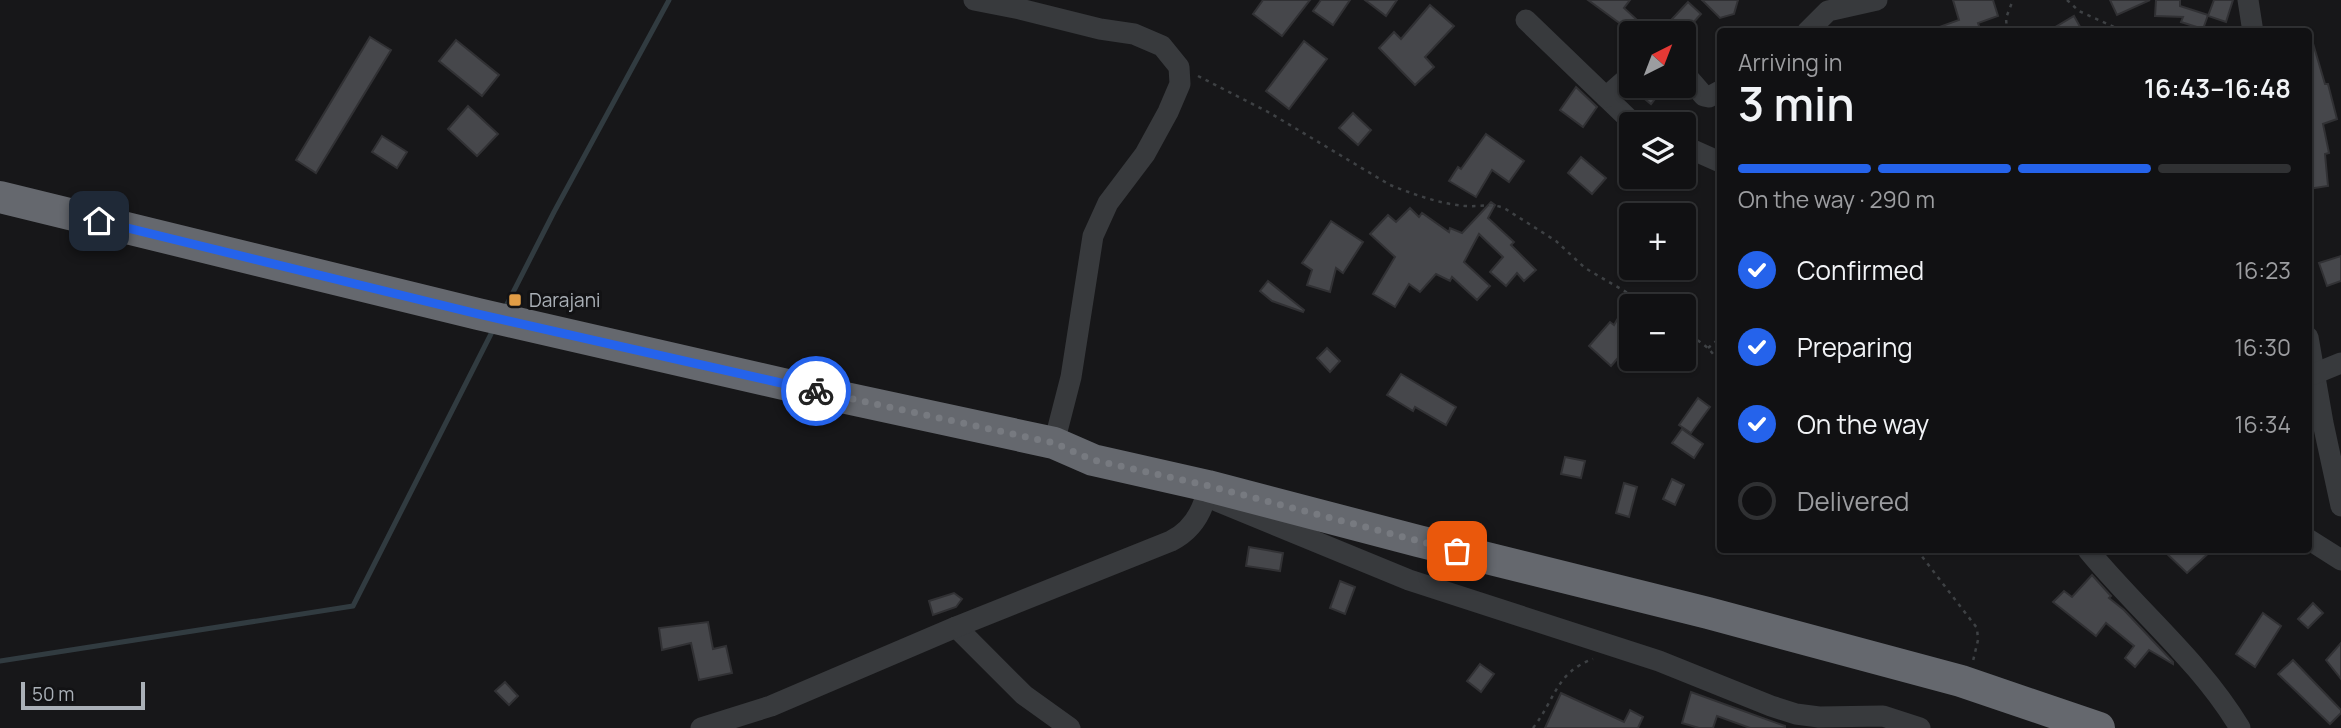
<!DOCTYPE html>
<meta charset="utf-8">
<style>
body{margin:0;font-family:Manrope,sans-serif;background:#1a1a1c;color:#f1f3f6;height:100vh;display:flex;flex-direction:column;font-size:26px;white-space:nowrap}
*{box-sizing:border-box;margin:0}
p{font-size:23px;color:#9c9da0}
.icon{flex:none;width:38px;height:38px;fill:none;stroke:currentColor;stroke-width:2;stroke-linecap:round;stroke-linejoin:round}
.map{position:relative;flex:1;overflow:hidden}
.sheet{position:absolute;left:1717px;top:28px;width:595px;height:525px;display:flex;flex-direction:column;background:#111113;border-radius:7px;box-shadow:0 2px 5px #0004,0 0 0 2px #303133}
.sheet>*{flex:none}
.needle{width:46px;rotate:42deg}
.tools{position:absolute;left:1619px;top:21px;display:grid;gap:14px}
.tools a{display:grid;place-items:center;width:77px;height:77px;border-radius:7px;background:#111113;box-shadow:0 2px 5px #0004,0 0 0 2px #303133;font-size:35px}
.scale{position:absolute;left:21px;bottom:18px;width:124px;box-sizing:border-box;padding-left:7px;border:4px solid #aab0b7;border-top:0;font-size:19px;line-height:24px;white-space:nowrap;color:#aab0b7;-webkit-text-stroke:5px #121214;paint-order:stroke}
.pin{position:absolute;display:grid;place-items:center;width:60px;height:60px;color:#fff;margin:-30px;border-radius:14px;box-shadow:0 4px 10px #0006}
.courier{position:absolute;display:grid;place-items:center;width:70px;height:70px;margin:-35px;border:5px solid #2563eb;border-radius:50%;background:#fff;color:#222;box-shadow:0 2px 9px #0007}
.overview em{font-style:normal;font-weight:600}
.overview div{display:flex;flex-direction:column-reverse}
.overview{display:flex;align-items:center;justify-content:space-between;height:119px;padding:0 21px}
h1{font-size:46px;font-weight:600;line-height:52px}
.bar{display:grid;grid-template-columns:repeat(4,1fr);gap:10px 7px;align-content:center;height:84px;padding:0 21px}
.bar i{height:9px;border-radius:5px;background:#303133}
.bar .active{background:#2563eb}
.bar p{grid-column:span 4}
ol{padding:0 21px;list-style:none}
li{display:flex;align-items:center;gap:21px;height:77px}
li p{margin-inline-start:auto}
li .icon{padding:7px;border-radius:50%;background:#2563eb;color:#fff;stroke-width:4}
li:last-child{color:#9c9da0}
li i{width:38px;height:38px;border:4px solid #303133;border-radius:50%}
.map>svg:first-child{display:block}
.lines{fill:none;stroke-linecap:round;stroke-linejoin:round}
.stream{stroke:#313b40;stroke-width:5}
.building{fill:#46474b;stroke:#313134;stroke-width:2}
.path{stroke:#3e4144;stroke-width:2.5;stroke-dasharray:3.5 5;stroke-linecap:butt}
.minor{stroke:#383a3d;stroke-width:21}
.highway{stroke:#65686e;stroke-width:32}
.done{stroke:#777a80;stroke-width:7;stroke-dasharray:0 12.6}
.route{stroke:#2563eb;stroke-width:9}
.poi-dot{fill:#e19d46;stroke:#121214;stroke-width:2.5}
.labels{text-anchor:middle;stroke-width:6;stroke-linejoin:round;paint-order:stroke}
.poi-label{font-size:19px;fill:#aab0b7;stroke:#121214;text-anchor:start}
</style>
<div class="map">
<svg width="2341" height="728" viewBox="0 0 2341 728">
<rect width="100%" height="100%" fill="#171719"/>
<g class="lines">
<g class="stream">
<polyline points="504,310 554,212 669,0"/>
<polyline points="0,661 353,606 494,328"/>
</g>
</g>
<g class="building">
<polygon points="1263,0 1310,0 1282,36 1253,14"/>
<polygon points="1321,0 1350,0 1333,25 1313,11"/>
<polygon points="1365,0 1397,0 1386,16"/>
<polygon points="1588,0 1630,0 1624,8 1651,33 1633,33"/>
<polygon points="1702,0 1738,0 1734,14 1720,18"/>
<polygon points="1953,0 1993,0 1998,16 1978,23 1981,32 1932,32 1931,30 1959,20"/>
<polygon points="2110,0 2150,0 2117,15"/>
<polygon points="2156,0 2180,0 2180,6 2208,15 2203,29 2181,22 2183,17 2155,16"/>
<polygon points="2214,0 2233,0 2226,22 2208,16"/>
<polygon points="1688,2 1701,14 1684,33 1659,33"/>
<polygon points="1430,5 1454,26 1425,57 1434,67 1415,85 1379,48 1394,32 1401,39"/>
<polygon points="2074,16 2083,32 2047,32"/>
<polygon points="370,37 391,50 316,173 296,160"/>
<polygon points="456,40 499,75 482,96 439,61"/>
<polygon points="2312,40 2325,84 2328,84 2337,119 2323,124 2329,153 2325,154 2328,186 2308,189 2308,41"/>
<polygon points="1304,41 1327,59 1289,109 1266,91"/>
<polygon points="1647,86 1665,86 1651,104 1640,95"/>
<polygon points="1576,87 1597,107 1583,127 1560,110"/>
<polygon points="468,106 498,134 477,156 448,129"/>
<polygon points="1353,113 1371,130 1358,145 1339,128"/>
<polygon points="1486,134 1524,161 1509,182 1492,170 1476,197 1449,181 1458,167 1461,169"/>
<polygon points="382,136 407,152 397,168 372,152"/>
<polygon points="1581,157 1606,178 1592,194 1568,173"/>
<polygon points="1491,202 1495,205 1488,218 1514,242 1511,245 1536,270 1524,281 1517,273 1506,286 1490,272 1503,257 1479,234 1464,262 1490,286 1477,300 1452,277 1450,281 1436,274 1420,292 1409,284 1395,307 1373,294 1395,257 1370,234 1388,215 1396,222 1410,208 1419,217 1422,213 1449,232 1450,228 1462,233"/>
<polygon points="1331,221 1363,242 1343,273 1336,268 1330,292 1307,285 1312,270 1302,263"/>
<polygon points="2341,256 2341,281 2327,286 2319,263"/>
<polygon points="1268,281 1304,310 1303,312 1272,301 1260,291"/>
<polygon points="1631,296 1631,343 1611,366 1589,346 1610,322 1614,325"/>
<polygon points="1327,348 1340,361 1330,372 1317,358"/>
<polygon points="1401,374 1456,407 1446,425 1415,407 1413,411 1387,395"/>
<polygon points="1698,398 1710,407 1691,433 1679,425"/>
<polygon points="1682,429 1703,444 1694,458 1672,443"/>
<polygon points="1565,457 1585,461 1581,478 1561,474"/>
<polygon points="1672,479 1684,485 1675,505 1663,499"/>
<polygon points="1624,483 1637,487 1629,517 1616,513"/>
<polygon points="1249,547 1283,553 1280,571 1246,566"/>
<polygon points="2163,550 2212,550 2187,573"/>
<polygon points="2092,575 2111,596 2109,598 2124,610 2173,662 2173,664 2149,650 2135,667 2125,658 2134,646 2106,623 2096,636 2053,602 2064,591 2072,597"/>
<polygon points="1340,581 1355,587 1345,614 1330,608"/>
<polygon points="954,593 962,599 956,607 933,615 929,601"/>
<polygon points="2313,603 2323,613 2308,628 2298,619"/>
<polygon points="2263,613 2281,626 2255,667 2236,654"/>
<polygon points="708,622 713,649 726,646 732,673 699,680 691,643 662,650 659,628"/>
<polygon points="2341,643 2341,679 2326,660"/>
<polygon points="2293,660 2341,710 2341,713 2330,724 2278,674"/>
<polygon points="1480,664 1494,674 1481,692 1467,681"/>
<polygon points="505,682 518,696 509,705 495,691"/>
<polygon points="1691,692 1785,726 1785,728 1750,728 1717,716 1713,728 1699,728 1682,723"/>
<polygon points="1561,693 1624,722 1630,710 1643,717 1638,728 1545,728"/>
</g>
<g class="lines">
<g class="path">
<polyline points="2067,0 2079,11 2125,32"/>
<polyline points="2007,32 2006,18 2013,0"/>
<path d="M1198,76L1270,113L1390,185C1413,194 1440,204 1465,206C1479,207 1491,203 1504,208L1556,241L1585,268L1650,306"/>
<polyline points="1684,330 1708,348 1720,362"/>
<polyline points="1708,348 1720,338"/>
<polyline points="1917,550 1977,628 1978,640 1973,661"/>
<path d="M1533,728C1555,700 1556,672 1593,659"/>
</g>
<g class="minor">
<polyline points="974,0 1020,9 1100,29 1134,34 1162,46 1179,67 1180,84 1168,112 1145,154 1108,203 1093,236 1071,377 1054,443"/>
<polyline points="2248,0 2253,32"/>
<polyline points="1526,20 1634,124"/>
<polyline points="1807,32 1828,11 1877,0"/>
<polyline points="1684,73 1704,96 1709,97 1720,91"/>
<polyline points="1606,97 1631,75"/>
<polyline points="1684,146 1720,162"/>
<polyline points="2308,337 2323,423 2341,506"/>
<polyline points="2314,374 2341,363"/>
<polyline points="1217,501 1409,580 1659,661 1771,706 1796,714 1819,717 1883,716 1920,728"/>
<polyline points="2308,539 2341,560"/>
<path d="M2088,550C2137,610 2200,661 2240,728"/>
<polyline points="956,627 1024,695 1070,728"/>
<path d="M701,728L771,706L956,627L1171,541C1193,530 1204,510 1208,486"/>
</g>
<polyline class="highway" points="0,197 478,314 818,392 1054,443 1093,460 1208,486 1418,541 1708,613 1961,681 2099,728"/>
</g>
<g class="lines">
<polyline class="done" points="816,391 1054,443 1093,460 1209,486 1457,551"/>
<polyline class="route" points="99,221 478,314 816,391"/>
</g>
<rect class="poi-dot" x="508" y="293" width="14" height="14" rx="3.5"/>
<g class="labels">
<g class="poi-label">
<text x="529" y="307">Darajani</text>
</g>
</g>
</svg>
<div class="tools">
<a><svg class="needle" viewBox="-14 -14 28 28"><path d="M0-13l5 13h-10z" fill="#e53935"/><path d="M0 13l5-13h-10z" fill="#9c9da0"/></svg></a>
<a><svg class="icon" aria-label="layers" viewBox="0 0 24 24"><path d="M12 4l9 5-9 5-9-5zM3 14l9 5 9-5"/></svg></a>
<a>+</a>
<a>−</a>
</div>
<div class="scale">50 m</div>
<div class="pin" style="left:1457px;top:551px;background:#ea580c"><svg class="icon" aria-label="bag" viewBox="0 0 24 24"><path d="M5 8h14l-1 12H6zM9 8a3 3 0 0 1 6 0"/></svg></div>
<div class="pin" style="left:99px;top:221px;background:#1f2937"><svg class="icon" aria-label="home" viewBox="0 0 24 24"><path d="M3 11l9-7 9 7M6 9v11h12V9"/></svg></div>
<div class="courier" style="left:816px;top:391px"><svg class="icon" aria-label="bike" viewBox="0 0 24 24"><circle cx="6" cy="16" r="4"/><circle cx="18" cy="16" r="4"/><path d="M6 16l4-8h5l3 8M10 8l3 8H6M13 5h3"/></svg></div>
<section class="sheet">
<div class="overview"><div><h1>3 min</h1><p>Arriving in</p></div><em>16:43–16:48</em></div>
<div class="bar"><i class="active"></i><i class="active"></i><i class="active"></i><i></i><p>On the way · 290 m</p></div>
<ol>
<li><svg class="icon" aria-label="check" viewBox="0 0 24 24"><path d="M5 12l5 5 9-10"/></svg>Confirmed<p>16:23</p></li>
<li><svg class="icon" aria-label="check" viewBox="0 0 24 24"><path d="M5 12l5 5 9-10"/></svg>Preparing<p>16:30</p></li>
<li><svg class="icon" aria-label="check" viewBox="0 0 24 24"><path d="M5 12l5 5 9-10"/></svg>On the way<p>16:34</p></li>
<li><i></i>Delivered</li>
</ol>
</section>
</div>
